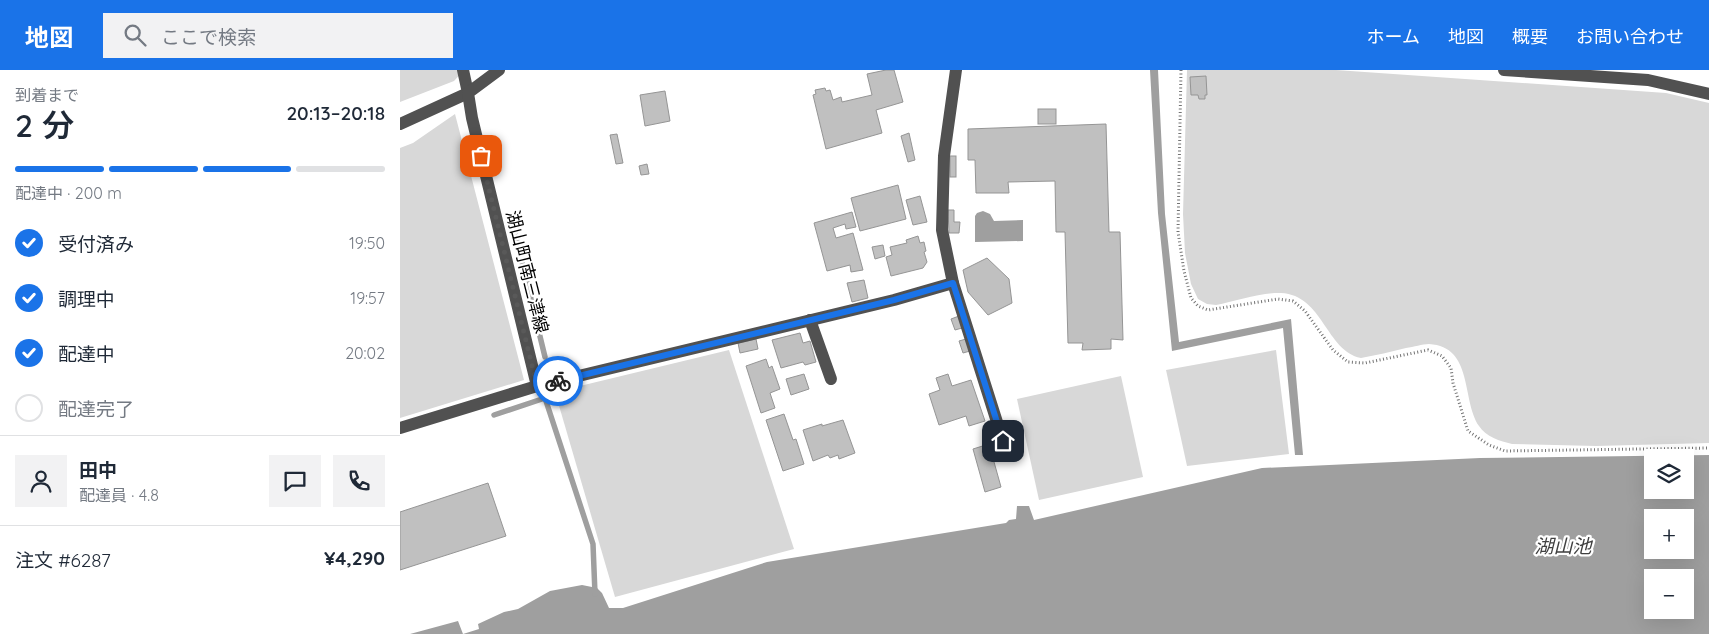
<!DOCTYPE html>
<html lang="ja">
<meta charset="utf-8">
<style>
body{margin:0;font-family:Quicksand,"Noto Sans JP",sans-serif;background:#f2f2f3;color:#1f2937;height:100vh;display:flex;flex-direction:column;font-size:19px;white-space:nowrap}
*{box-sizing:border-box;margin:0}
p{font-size:16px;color:#747a83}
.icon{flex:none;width:28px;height:28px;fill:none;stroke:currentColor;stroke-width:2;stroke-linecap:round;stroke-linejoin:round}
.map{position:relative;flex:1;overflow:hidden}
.sheet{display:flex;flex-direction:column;background:#fff;width:400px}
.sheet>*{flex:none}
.buttons{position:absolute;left:1244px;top:379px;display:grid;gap:10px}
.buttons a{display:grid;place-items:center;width:50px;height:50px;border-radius:0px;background:#fff;box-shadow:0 5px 20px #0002;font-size:25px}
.pin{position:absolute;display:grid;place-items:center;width:42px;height:42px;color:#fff;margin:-21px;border-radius:10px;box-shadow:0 2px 8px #0006}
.courier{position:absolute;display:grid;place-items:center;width:50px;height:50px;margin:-25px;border:4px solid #1a73e8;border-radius:50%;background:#fff;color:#222;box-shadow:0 1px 6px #0007}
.headline em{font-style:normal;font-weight:600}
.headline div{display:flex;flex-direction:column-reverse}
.headline{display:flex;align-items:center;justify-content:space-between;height:85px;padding:0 15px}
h1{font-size:32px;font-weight:600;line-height:38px}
.bar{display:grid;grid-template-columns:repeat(4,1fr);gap:8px 5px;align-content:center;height:60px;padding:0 15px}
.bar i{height:6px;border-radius:4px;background:#e0e1e3}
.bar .active{background:#1a73e8}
.bar p{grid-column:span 4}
.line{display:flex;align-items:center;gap:12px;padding:0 15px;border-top:1px solid #e0e1e3}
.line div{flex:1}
.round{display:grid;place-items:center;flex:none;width:52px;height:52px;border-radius:0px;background:#f2f2f3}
ol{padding:0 15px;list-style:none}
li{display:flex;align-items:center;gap:15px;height:55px}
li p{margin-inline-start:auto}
li .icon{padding:5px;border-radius:50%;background:#1a73e8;color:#fff;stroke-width:4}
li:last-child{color:#747a83}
li i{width:28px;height:28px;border:2px solid #e0e1e3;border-radius:50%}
header{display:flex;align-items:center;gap:30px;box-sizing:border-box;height:70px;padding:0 25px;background:#1a73e8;color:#fff}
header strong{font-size:24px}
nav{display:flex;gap:28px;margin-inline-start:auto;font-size:18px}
.search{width:350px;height:45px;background:#f2f2f3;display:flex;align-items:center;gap:12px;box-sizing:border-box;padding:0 18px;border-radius:0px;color:#747a83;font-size:19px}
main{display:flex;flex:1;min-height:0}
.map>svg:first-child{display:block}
.green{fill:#d8d8d8}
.water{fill:#9f9f9f;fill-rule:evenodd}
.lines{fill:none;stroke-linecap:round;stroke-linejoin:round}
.stream{stroke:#9f9f9f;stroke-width:5.5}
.building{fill:#c0c0c0;stroke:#959595}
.path{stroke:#737373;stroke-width:3;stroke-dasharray:1 2.5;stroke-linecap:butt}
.minor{stroke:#515151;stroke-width:12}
.done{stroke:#595959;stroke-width:5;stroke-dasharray:0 9}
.route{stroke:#1a73e8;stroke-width:6}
.labels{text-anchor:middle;stroke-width:4.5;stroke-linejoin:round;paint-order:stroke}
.street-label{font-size:18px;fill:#000;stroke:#fff}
.water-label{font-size:19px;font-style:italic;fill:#404040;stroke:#fff}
</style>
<header>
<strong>地図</strong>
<div class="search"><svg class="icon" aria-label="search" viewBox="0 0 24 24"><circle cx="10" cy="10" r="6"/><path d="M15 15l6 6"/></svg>ここで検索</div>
<nav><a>ホーム</a><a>地図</a><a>概要</a><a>お問い合わせ</a></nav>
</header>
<main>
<section class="sheet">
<div class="headline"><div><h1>2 分</h1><p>到着まで</p></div><em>20:13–20:18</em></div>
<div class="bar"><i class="active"></i><i class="active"></i><i class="active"></i><i></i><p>配達中 · 200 m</p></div>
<ol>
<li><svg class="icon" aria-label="check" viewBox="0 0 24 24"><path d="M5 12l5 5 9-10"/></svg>受付済み<p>19:50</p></li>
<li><svg class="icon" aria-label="check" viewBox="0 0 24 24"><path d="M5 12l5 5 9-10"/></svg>調理中<p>19:57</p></li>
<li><svg class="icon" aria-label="check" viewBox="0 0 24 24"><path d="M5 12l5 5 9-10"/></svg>配達中<p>20:02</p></li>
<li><i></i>配達完了</li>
</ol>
<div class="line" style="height:90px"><a class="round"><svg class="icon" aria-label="person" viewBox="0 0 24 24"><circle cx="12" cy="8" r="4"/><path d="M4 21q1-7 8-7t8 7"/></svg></a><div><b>田中</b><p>配達員 · 4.8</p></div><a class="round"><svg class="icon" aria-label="chat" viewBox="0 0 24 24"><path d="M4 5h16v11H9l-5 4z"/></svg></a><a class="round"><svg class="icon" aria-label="phone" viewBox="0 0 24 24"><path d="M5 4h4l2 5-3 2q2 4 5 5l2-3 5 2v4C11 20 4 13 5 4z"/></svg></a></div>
<div class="line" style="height:65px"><div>注文 #6287</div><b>¥4,290</b></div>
</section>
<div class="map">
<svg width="1309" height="564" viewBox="0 0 1309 564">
<rect width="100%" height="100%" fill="#fff"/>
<g class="green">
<polygon points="0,0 64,0 54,11 0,32"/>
<path d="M787,0H936L1266,23L1309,33V373L1196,376L1112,374C1100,371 1086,367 1079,356C1061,329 1074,277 1029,274C1022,274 1014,277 1006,278C991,282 976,285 961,288C926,281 923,225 881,223C863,222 835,231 816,235L807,234L798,229L791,214L785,183L783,144Z"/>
<polygon points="55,44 124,310 0,348 0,78 13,73"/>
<polygon points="329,280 394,479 215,527 155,322"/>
<polygon points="876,280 889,384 787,396 766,300"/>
<polygon points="721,306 743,407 639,430 617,329"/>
</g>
<g class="water">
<polygon points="750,0 758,0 765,144 779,272 891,249 903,385 895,385 883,258 772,281 758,143"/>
<polygon points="583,141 590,144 594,151 623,150 623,171 575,172 575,146 577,143"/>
<path d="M1309,385V564H10L58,551L63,564L79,559L78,554L104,542L118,539L150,521L182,515L197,518L202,523L209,538H223L367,492L606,453L609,450L616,449L617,436H629L634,450L862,398L1080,388ZM1252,388H1285V420H1252ZM1252,448H1285V480H1252ZM1252,508H1285V540H1252Z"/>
</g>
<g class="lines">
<g class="stream">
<polyline points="114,159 145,287"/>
<polyline points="94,345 145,328 193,474 195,524"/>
</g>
</g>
<g class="building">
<polygon points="486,0 494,0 503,32 476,40 482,63 426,79 413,25 416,24 415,20 425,18 426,21 430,20 433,30 441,27 442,32 472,25 467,4"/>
<polygon points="806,6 807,25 805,25 805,29 799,29 798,25 791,25 790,7"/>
<polygon points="265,21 270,51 245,56 240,25"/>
<rect x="638" y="39" width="18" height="15"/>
<polygon points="706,54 709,162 720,162 723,270 711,269 711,279 682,280 683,273 668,273 665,162 656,162 655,111 608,112 609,123 576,123 575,90 568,90 568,59"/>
<polygon points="509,63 515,90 508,92 501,66"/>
<polygon points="217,64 223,93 216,94 210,65"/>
<rect x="550" y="86" width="6" height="21"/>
<polygon points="247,94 249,104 241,105 239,96"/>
<polygon points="498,115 506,149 460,161 451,128"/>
<polygon points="520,126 527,152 513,155 506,130"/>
<polygon points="548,140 554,140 554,152 560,152 559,163 549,163"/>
<polygon points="452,142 456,157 446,159 445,154 433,158 436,168 453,163 463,200 451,202 450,195 427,201 414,153"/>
<polygon points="518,166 520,173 524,172 526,181 524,182 527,192 523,198 491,206 486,187 492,185 490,177 507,173 506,170"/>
<polygon points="483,175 485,186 475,189 472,177"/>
<polygon points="587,188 609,209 612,233 588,245 568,222 563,200"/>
<polygon points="464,210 468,228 452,232 447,213"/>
<polygon points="559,246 562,258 555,260 551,249"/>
<polygon points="400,263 403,273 410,271 416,292 405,295 403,292 381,298 372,270"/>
<polygon points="356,269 358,279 340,283 338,273"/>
<polygon points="566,269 570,281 563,283 559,271"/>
<polygon points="366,289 369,298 372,296 380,319 370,323 375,338 361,343 346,296"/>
<polygon points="404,304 409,319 391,325 386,309"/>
<polygon points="548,304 552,316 571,310 585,351 569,356 566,346 539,355 529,324 540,320 536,308"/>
<polygon points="384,344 393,370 396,369 404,394 383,401 366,350"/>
<polygon points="443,350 455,383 439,389 438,385 430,388 428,385 413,391 403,360 422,354 422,356"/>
<polygon points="589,374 601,417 585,422 573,379"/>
<polygon points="88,413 106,466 0,500 0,442"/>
</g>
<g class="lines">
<polyline class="path" points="781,0 778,162 784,201 791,228 798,236 808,240 878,229 893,231 905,241 933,280 948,292 965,293 1028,280 1042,286 1051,298 1053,313 1068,361 1089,375 1105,381 1309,378"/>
<g class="minor">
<polyline points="556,0 544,86 542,160 553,213 603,371"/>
<polyline points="1104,0 1248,10 1309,24"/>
<polyline points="0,54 68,23 63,0"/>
<polyline points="410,250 431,309"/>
<polyline points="137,316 494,230 553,213"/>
<polyline points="0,358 137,316 72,48 68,23 99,0"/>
</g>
</g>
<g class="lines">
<polyline class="done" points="81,86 137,316 158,311"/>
<polyline class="route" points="158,311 494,230 553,213 603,371"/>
</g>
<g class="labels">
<g class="street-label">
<text transform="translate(127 202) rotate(76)" y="6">湖山町南三津線</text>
</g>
<g class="water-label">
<text x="1163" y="483">湖山池</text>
</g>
</g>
</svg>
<div class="buttons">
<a><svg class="icon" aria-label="layers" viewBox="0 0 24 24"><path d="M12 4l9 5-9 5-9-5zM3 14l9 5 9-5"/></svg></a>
<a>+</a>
<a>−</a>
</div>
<div class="pin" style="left:81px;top:86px;background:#ea580c"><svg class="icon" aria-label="bag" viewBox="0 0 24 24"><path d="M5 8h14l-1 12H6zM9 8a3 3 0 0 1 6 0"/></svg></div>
<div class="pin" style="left:603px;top:371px;background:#1f2937"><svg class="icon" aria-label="home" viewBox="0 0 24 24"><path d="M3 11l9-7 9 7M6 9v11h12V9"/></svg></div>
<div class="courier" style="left:158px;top:311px"><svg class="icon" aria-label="bike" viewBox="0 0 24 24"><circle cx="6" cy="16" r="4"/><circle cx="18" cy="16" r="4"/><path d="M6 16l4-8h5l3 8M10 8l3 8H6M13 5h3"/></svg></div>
</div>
</main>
